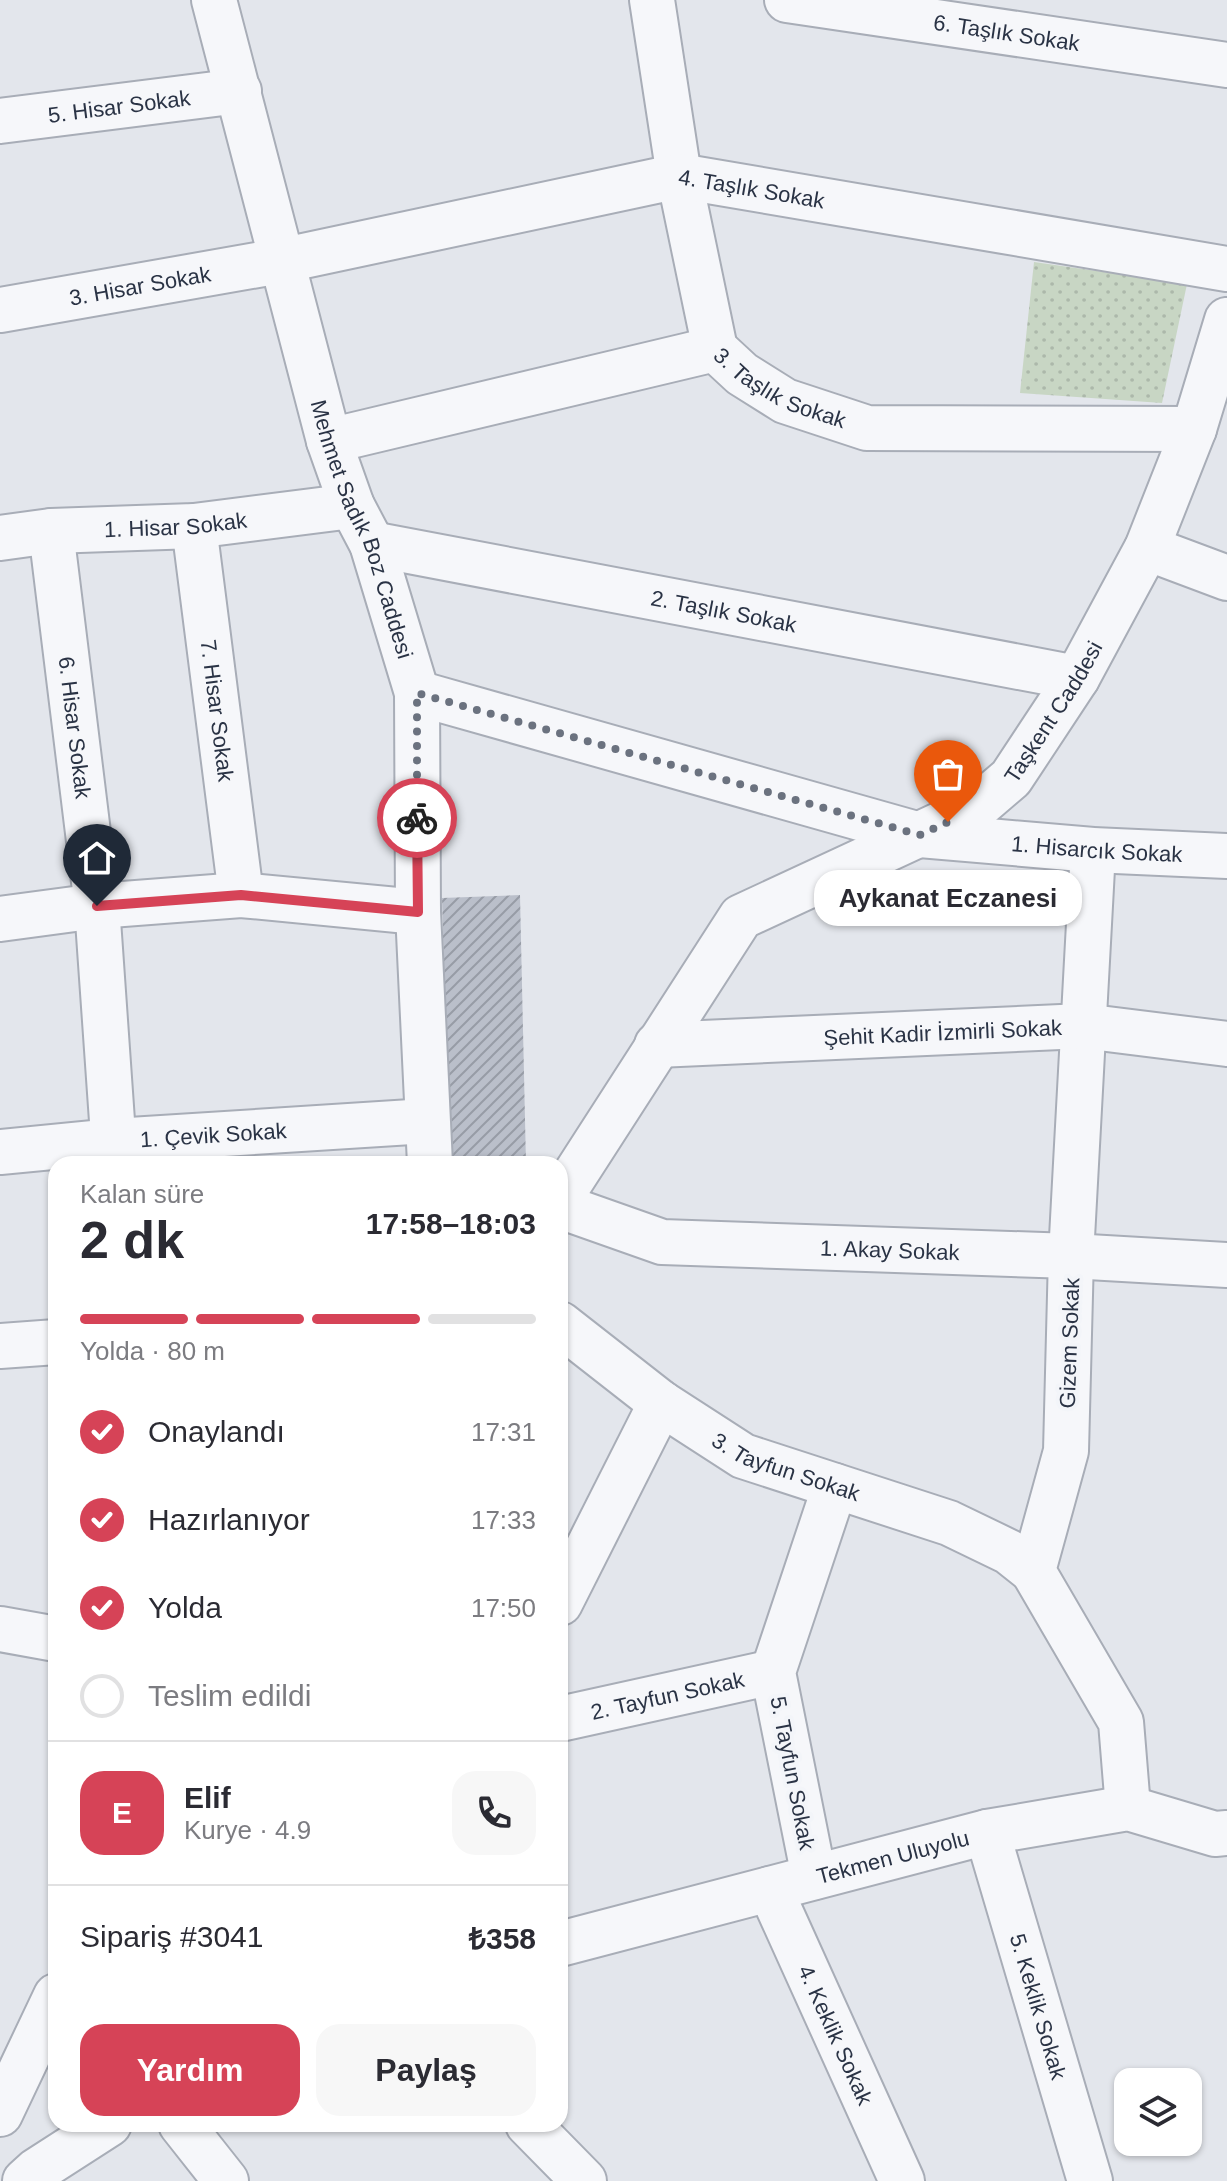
<!DOCTYPE html>
<html lang="tr">
<meta charset="utf-8">
<style>
body{margin:0;font-family:Helvetica,sans-serif;background:#f7f7f7;color:#2b2b33;height:100vh;display:flex;flex-direction:column;font-size:30px;white-space:nowrap}
*{box-sizing:border-box;margin:0}
p{font-size:26px;color:#7c7c81}
.icon{flex:none;width:44px;height:44px;fill:none;stroke:currentColor;stroke-width:2;stroke-linecap:round;stroke-linejoin:round}
.map{position:relative;flex:1;overflow:hidden}
.drawer{position:absolute;left:48px;top:1156px;width:520px;height:976px;display:flex;flex-direction:column;background:#fff;border-radius:24px;box-shadow:0 2px 6px #0004}
.drawer>*{flex:none}
.fabs{position:absolute;left:1114px;top:2068px;display:grid;gap:16px}
.fabs a{display:grid;place-items:center;width:88px;height:88px;border-radius:16px;background:#fff;box-shadow:0 2px 6px #0004;font-size:40px}
.pin{position:absolute;display:grid;place-items:center;width:68px;height:68px;color:#fff;margin:-82px -34px;border-radius:50% 50% 50% 0;rotate:-45deg;box-shadow:0 0 8px #0007}
.pin .icon{rotate:45deg}
.courier{position:absolute;display:grid;place-items:center;width:80px;height:80px;margin:-40px;border:6px solid #d64357;border-radius:50%;background:#fff;color:#222;box-shadow:0 2px 10px #0007}
.bubble{position:absolute;height:56px;border-radius:24px;background:#fff;box-shadow:0 2px 6px #0004;font-size:26px;font-weight:700;line-height:56px;text-align:center}
.overview em{font-style:normal;font-weight:700}
.overview div{display:flex;flex-direction:column-reverse}
.overview{display:flex;align-items:center;justify-content:space-between;height:136px;padding:0 32px}
h1{font-size:52px;font-weight:700;line-height:60px}
.bar{display:grid;grid-template-columns:repeat(4,1fr);gap:12px 8px;align-content:center;height:96px;padding:0 32px}
.bar i{height:10px;border-radius:6px;background:#e1e1e2}
.bar .on{background:#d64357}
.bar p{grid-column:span 4}
.line{display:flex;align-items:center;gap:20px;padding:0 32px;border-top:2px solid #e1e1e2}
.line div{flex:1}
.round{display:grid;place-items:center;flex:none;width:84px;height:84px;border-radius:24px;background:#f7f7f7}
ol{padding:0 32px;list-style:none}
li{display:flex;align-items:center;gap:24px;height:88px}
li p{margin-inline-start:auto}
li .icon{padding:8px;border-radius:50%;background:#d64357;color:#fff;stroke-width:4}
li:last-child{color:#7c7c81}
li i{width:44px;height:44px;border:4px solid #e1e1e2;border-radius:50%}
.action{display:flex;gap:16px;margin-top:auto;padding:16px 32px}
.action a{flex:1;height:92px;border-radius:24px;background:#d64357;color:#fff;font-size:32px;font-weight:700;line-height:92px;text-align:center}
.action a+a{background:#f7f7f7;color:#2b2b33}
.map>svg:first-child{display:block}
.park{fill:url(#park-dots)}
.building{fill:url(#building-hatch)}
.lines{fill:none;stroke-linecap:round;stroke-linejoin:round}
.minor-casing{stroke:#a8adb7;stroke-width:48}
.minor{stroke:#f6f7fa;stroke-width:44}
.done{stroke:#6b727f;stroke-width:8;stroke-dasharray:0 14.4}
.route{stroke:#d64357;stroke-width:10}
.labels{text-anchor:middle;stroke-width:8;stroke-linejoin:round;paint-order:stroke}
.street-label{font-size:22px;fill:#2a3345;stroke:#f3f5f9}
</style>
<div class="map">
<svg width="1227" height="2181" viewBox="0 0 1227 2181">
<defs>
<pattern id="park-dots" width="8" height="8" patternUnits="userSpaceOnUse" patternTransform="scale(2)"><rect width="8" height="8" fill="#c8d6c4"/><path d="M2 2h.1M6 6h.1" fill="none" stroke="#acb8aa" stroke-width="1.8" stroke-linecap="round"/></pattern>
<pattern id="building-hatch" width="6" height="6" patternUnits="userSpaceOnUse" patternTransform="scale(2)"><rect width="6" height="6" fill="#babfca"/><path d="M-1 1l2-2M0 6l6-6M5 7l2-2" fill="none" stroke="#979ca6"/></pattern>
</defs>
<rect width="100%" height="100%" fill="#e3e6ec"/>
<polygon class="park" points="1034,262 1187,284 1162,403 1020,393"/>
<polygon class="building" points="520,895 526,1164 449,1164 442,898"/>
<g class="lines">
<g class="minor-casing">
<g id="minor">
<path id="s1" d="M214,0L329,441L352,506L372,544L417,693L418,912L430,1164"/>
<polyline points="652,0 679,176 715,349"/>
<path id="s2" d="M787,0L1227,65"/>
<path id="s3" d="M0,121L239,91"/>
<path id="s4" d="M0,310L280,261L679,176L1227,269"/>
<path id="s5" d="M329,441L715,349L742,374L785,401L867,428L1194,429"/>
<path id="s6" d="M194,526L241,895"/>
<path id="s7" d="M51,531L97,906L115,1164"/>
<path id="s8" d="M0,538L51,531L194,526L352,506"/>
<path id="s9" d="M372,544L1077,678"/>
<polyline points="1147,548 1227,578"/>
<path id="s10" d="M417,693L920,835L1093,850L1227,856"/>
<polyline points="1093,850 1071,1256 1066,1451 1033,1571 1121,1722 1128,1808"/>
<polyline points="0,919 97,906 241,895 418,912"/>
<path id="s11" d="M657,1045L1083,1026L1227,1044"/>
<path id="s12" d="M0,1152L114,1141L427,1121"/>
<path id="s13" d="M560,1198L741,917L976,808L1011,778L1077,678L1147,548L1194,429L1227,320"/>
<path id="s14" d="M560,1206L662,1242L1071,1256L1227,1265"/>
<path id="s15" d="M560,1324L661,1403L743,1456L949,1523L1009,1552L1033,1571"/>
<polyline points="0,1346 56,1342"/>
<polyline points="560,1603 661,1403"/>
<polyline points="0,1629 56,1639"/>
<path id="s16" d="M560,1719L773,1672"/>
<path id="s17" d="M987,1832L1090,2181"/>
<polyline points="814,1877 773,1672 835,1486"/>
<path id="s18" d="M770,1889L902,2181"/>
<path id="s19" d="M560,1944L987,1832L1128,1808L1215,1834L1227,1833"/>
<polyline points="0,2114 56,1996"/>
<polyline points="181,2124 226,2181"/>
<polyline points="528,2124 584,2181"/>
<polyline points="25,2181 36,2171 109,2124"/>
</g>
</g>
<use href="#minor" class="minor"/>
</g>
<g class="lines">
<polyline class="done" points="417,818 417,693 920,835 948,822"/>
<polyline class="route" points="97,906 241,895 418,912 417,818"/>
</g>
<g class="labels">
<g class="street-label">
<text dy="8" stroke="none"><textPath href="#s2" startOffset="222">6. Taşlık Sokak</textPath></text>
<text dy="8" stroke="none"><textPath href="#s3" startOffset="120">5. Hisar Sokak</textPath></text>
<text dy="8" stroke="none"><textPath href="#s4" startOffset="766">4. Taşlık Sokak</textPath></text>
<text dy="8" stroke="none"><textPath href="#s4" startOffset="142">3. Hisar Sokak</textPath></text>
<text dy="8" stroke="none"><textPath href="#s5" startOffset="474">3. Taşlık Sokak</textPath></text>
<text dy="8" stroke="none"><textPath href="#s8" startOffset="176">1. Hisar Sokak</textPath></text>
<text dy="8" stroke="none"><textPath href="#s1" startOffset="550">Mehmet Sadık Boz Caddesi</textPath></text>
<text dy="8" stroke="none"><textPath href="#s9" startOffset="358">2. Taşlık Sokak</textPath></text>
<text dy="8" stroke="none"><textPath href="#s6" startOffset="186">7. Hisar Sokak</textPath></text>
<text dy="8" stroke="none"><textPath href="#s13" startOffset="718">Taşkent Caddesi</textPath></text>
<text dy="8" stroke="none"><textPath href="#s7" startOffset="198">6. Hisar Sokak</textPath></text>
<text dy="8" stroke="none"><textPath href="#s10" startOffset="700">1. Hisarcık Sokak</textPath></text>
<text dy="8" stroke="none"><textPath href="#s11" startOffset="286">Şehit Kadir İzmirli Sokak</textPath></text>
<text dy="8" stroke="none"><textPath href="#s12" startOffset="214">1. Çevik Sokak</textPath></text>
<text dy="8" stroke="none"><textPath href="#s14" startOffset="336">1. Akay Sokak</textPath></text>
<text transform="translate(1069 1343) rotate(-88)" y="8">Gizem Sokak</text>
<text dy="8" stroke="none"><textPath href="#s15" startOffset="270">3. Tayfun Sokak</textPath></text>
<text dy="8" stroke="none"><textPath href="#s16" startOffset="110">2. Tayfun Sokak</textPath></text>
<text transform="translate(793 1773) rotate(79)" y="8">5. Tayfun Sokak</text>
<text dy="8" stroke="none"><textPath href="#s19" startOffset="344">Tekmen Uluyolu</textPath></text>
<text dy="8" stroke="none"><textPath href="#s17" startOffset="182">5. Keklik Sokak</textPath></text>
<text dy="8" stroke="none"><textPath href="#s18" startOffset="160">4. Keklik Sokak</textPath></text>
</g>
</g>
</svg>
<div class="fabs">
<a><svg class="icon" aria-label="layers" viewBox="0 0 24 24"><path d="M12 4l9 5-9 5-9-5zM3 14l9 5 9-5"/></svg></a>
</div>
<div class="pin" style="left:948px;top:822px;background:#ea580c"><svg class="icon" aria-label="bag" viewBox="0 0 24 24"><path d="M5 8h14l-1 12H6zM9 8a3 3 0 0 1 6 0"/></svg></div>
<div class="pin" style="left:97px;top:906px;background:#1f2937"><svg class="icon" aria-label="home" viewBox="0 0 24 24"><path d="M3 11l9-7 9 7M6 9v11h12V9"/></svg></div>
<div class="courier" style="left:417px;top:818px"><svg class="icon" aria-label="bike" viewBox="0 0 24 24"><circle cx="6" cy="16" r="4"/><circle cx="18" cy="16" r="4"/><path d="M6 16l4-8h5l3 8M10 8l3 8H6M13 5h3"/></svg></div>
<div class="bubble" style="left:814px;top:870px;width:268px">Aykanat Eczanesi</div>
<section class="drawer">
<div class="overview"><div><h1>2 dk</h1><p>Kalan süre</p></div><em>17:58–18:03</em></div>
<div class="bar"><i class="on"></i><i class="on"></i><i class="on"></i><i></i><p>Yolda · 80 m</p></div>
<ol>
<li><svg class="icon" aria-label="check" viewBox="0 0 24 24"><path d="M5 12l5 5 9-10"/></svg>Onaylandı<p>17:31</p></li>
<li><svg class="icon" aria-label="check" viewBox="0 0 24 24"><path d="M5 12l5 5 9-10"/></svg>Hazırlanıyor<p>17:33</p></li>
<li><svg class="icon" aria-label="check" viewBox="0 0 24 24"><path d="M5 12l5 5 9-10"/></svg>Yolda<p>17:50</p></li>
<li><i></i>Teslim edildi</li>
</ol>
<div class="line" style="height:144px"><b class="round" style="background:#d64357;color:#fff">E</b><div><b>Elif</b><p>Kurye · 4.9</p></div><a class="round"><svg class="icon" aria-label="phone" viewBox="0 0 24 24"><path d="M5 4h4l2 5-3 2q2 4 5 5l2-3 5 2v4C11 20 4 13 5 4z"/></svg></a></div>
<div class="line" style="height:104px"><div>Sipariş #3041</div><b>₺358</b></div>
<div class="action"><a>Yardım</a><a>Paylaş</a></div>
</section>
</div>
